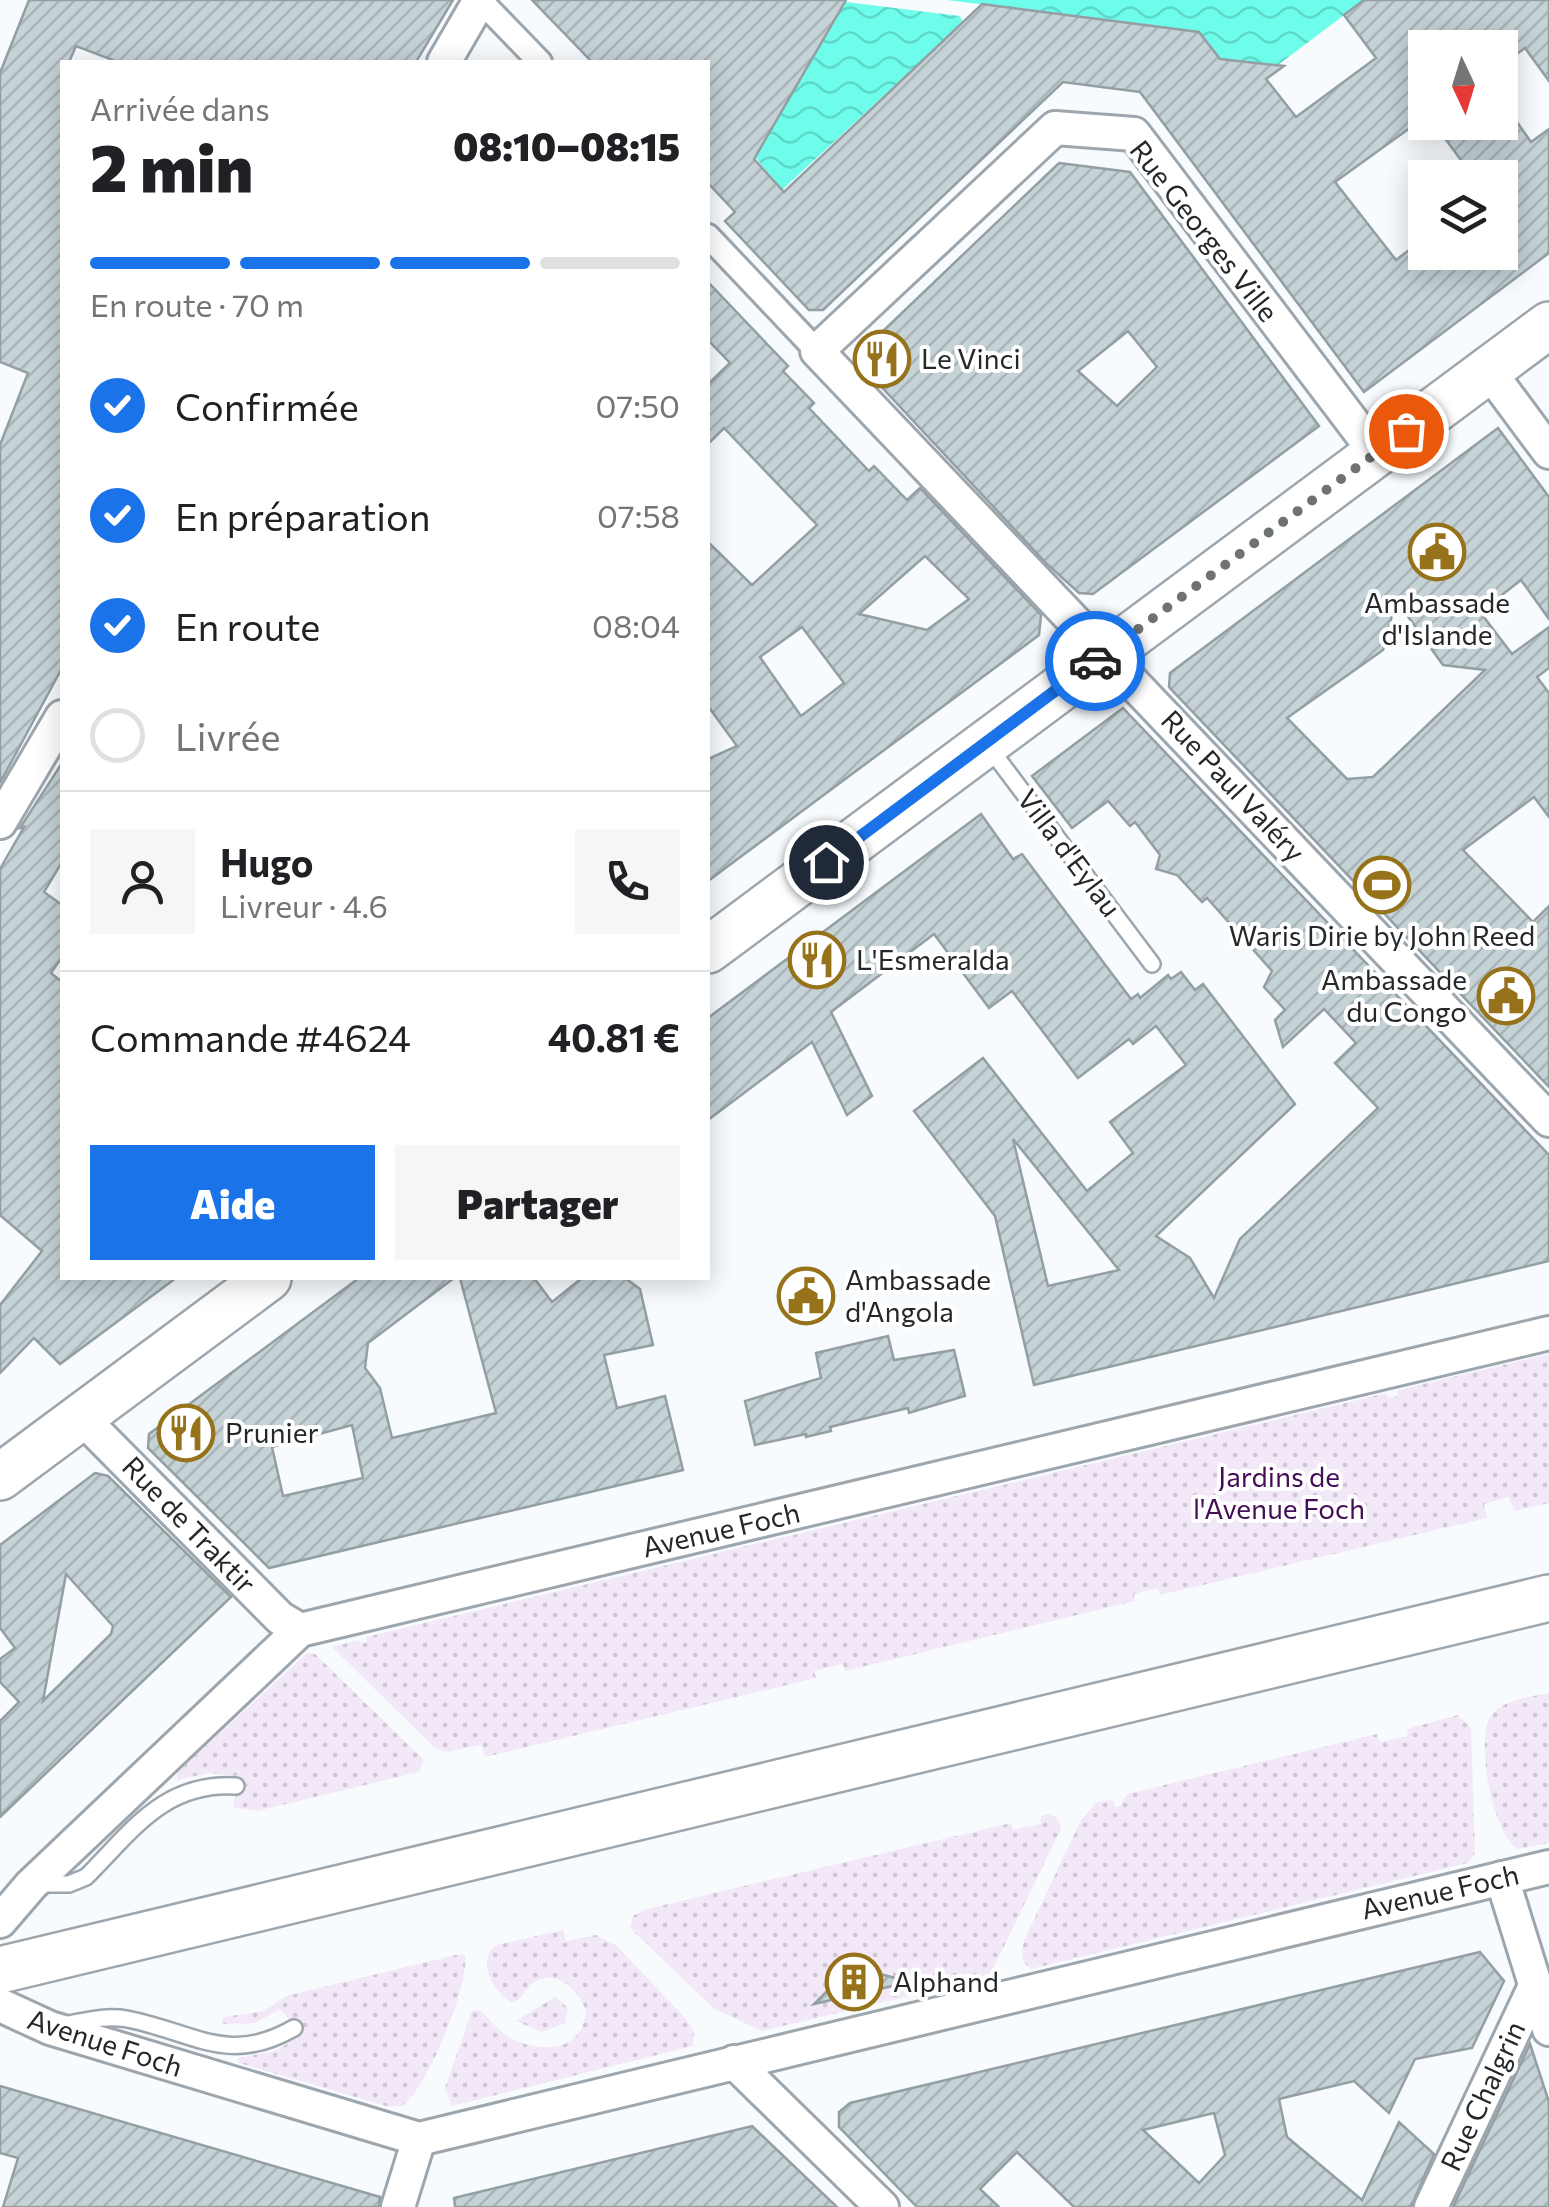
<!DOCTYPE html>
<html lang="fr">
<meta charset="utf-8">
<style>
body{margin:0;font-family:Commissioner,sans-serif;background:#f6f6f6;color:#202124;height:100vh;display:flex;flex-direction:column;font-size:38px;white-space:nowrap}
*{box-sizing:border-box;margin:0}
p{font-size:32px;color:#757577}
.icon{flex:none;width:55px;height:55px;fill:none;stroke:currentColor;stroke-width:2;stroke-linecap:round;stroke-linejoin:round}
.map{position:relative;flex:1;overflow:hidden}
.details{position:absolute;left:60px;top:60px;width:650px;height:1220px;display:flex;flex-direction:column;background:#fff;border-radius:0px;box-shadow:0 5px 25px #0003}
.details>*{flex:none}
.needle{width:65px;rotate:176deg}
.fabs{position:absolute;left:1408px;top:30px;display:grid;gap:20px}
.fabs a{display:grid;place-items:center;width:110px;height:110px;border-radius:0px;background:#fff;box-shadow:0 5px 25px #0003;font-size:50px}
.pin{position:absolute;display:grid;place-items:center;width:85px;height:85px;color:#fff;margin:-42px;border:5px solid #fff;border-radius:50%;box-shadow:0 2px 10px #0007}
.courier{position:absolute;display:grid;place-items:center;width:100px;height:100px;margin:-50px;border:8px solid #1a73e8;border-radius:50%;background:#fff;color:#222;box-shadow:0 2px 12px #0007}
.head em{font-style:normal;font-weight:800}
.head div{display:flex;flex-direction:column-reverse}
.head{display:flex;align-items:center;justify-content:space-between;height:170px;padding:0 30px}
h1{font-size:65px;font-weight:800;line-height:75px}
.bar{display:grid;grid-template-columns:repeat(4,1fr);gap:15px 10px;align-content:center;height:120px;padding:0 30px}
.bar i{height:12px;border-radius:8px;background:#e0e0e0}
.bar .active{background:#1a73e8}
.bar p{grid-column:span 4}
.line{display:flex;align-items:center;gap:25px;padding:0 30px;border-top:2px solid #e0e0e0}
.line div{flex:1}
.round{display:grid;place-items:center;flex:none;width:105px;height:105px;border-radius:0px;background:#f6f6f6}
ol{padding:0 30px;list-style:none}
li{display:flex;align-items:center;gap:30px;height:110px}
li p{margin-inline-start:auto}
li .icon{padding:10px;border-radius:50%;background:#1a73e8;color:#fff;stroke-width:4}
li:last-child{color:#757577}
li i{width:55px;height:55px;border:5px solid #e0e0e0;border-radius:50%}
.action{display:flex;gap:20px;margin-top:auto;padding:20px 30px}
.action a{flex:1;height:115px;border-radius:0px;background:#1a73e8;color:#fff;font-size:40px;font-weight:800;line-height:115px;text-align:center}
.action a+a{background:#f6f6f6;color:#202124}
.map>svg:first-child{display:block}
.green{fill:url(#green-dots)}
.water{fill:url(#water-waves)}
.building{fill:url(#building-hatch);stroke:#939fa3;stroke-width:2.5;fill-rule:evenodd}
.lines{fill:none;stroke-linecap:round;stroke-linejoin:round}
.service-casing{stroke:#9da5ad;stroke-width:20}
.pedestrian-casing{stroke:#9da5ad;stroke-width:28}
.minor-casing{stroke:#9da5ad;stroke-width:38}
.secondary-casing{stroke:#9da5ad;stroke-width:50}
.service{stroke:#fff;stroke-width:15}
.pedestrian{stroke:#fff;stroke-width:22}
.minor{stroke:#fff;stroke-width:32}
.secondary{stroke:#fff;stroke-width:45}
.done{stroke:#6e7275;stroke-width:10;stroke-dasharray:0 18}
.route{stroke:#1a73e8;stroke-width:12}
.labels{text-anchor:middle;stroke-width:8;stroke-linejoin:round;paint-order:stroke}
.street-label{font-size:28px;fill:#25282b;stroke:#fff}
.poi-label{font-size:28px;fill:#25282b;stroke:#fff;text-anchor:start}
.park-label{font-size:28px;fill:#430e56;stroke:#fff}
</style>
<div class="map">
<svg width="1549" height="2207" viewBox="0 0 1549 2207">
<defs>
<pattern id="green-dots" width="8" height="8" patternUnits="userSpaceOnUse" patternTransform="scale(2.5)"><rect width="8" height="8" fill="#f3e8f8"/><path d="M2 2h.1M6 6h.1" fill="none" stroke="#d0c7d5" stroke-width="1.8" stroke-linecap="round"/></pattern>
<pattern id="water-waves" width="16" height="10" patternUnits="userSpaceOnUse" patternTransform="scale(2.5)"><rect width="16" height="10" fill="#6dfdea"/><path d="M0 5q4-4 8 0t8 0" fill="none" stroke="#5ed9c9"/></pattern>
<pattern id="building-hatch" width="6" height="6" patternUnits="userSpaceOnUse" patternTransform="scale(2.5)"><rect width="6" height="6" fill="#c5d2d6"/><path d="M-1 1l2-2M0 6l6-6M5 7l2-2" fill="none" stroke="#a9b4b8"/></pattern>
</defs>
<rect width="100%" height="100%" fill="#f7fbfe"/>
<g class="green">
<polygon points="1549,1354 1549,1503 1514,1511 1509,1497 1484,1504 1487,1518 1160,1595 1158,1588 1134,1594 1135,1601 845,1671 843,1664 814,1671 816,1678 485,1757 481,1745 447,1752 435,1748 332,1647 359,1640 360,1644 367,1642 366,1637 1253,1425 1386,1393 1388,1398 1398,1396 1398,1390"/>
<polygon points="307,1653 315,1654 424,1760 419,1772 257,1811 233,1807 239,1776 209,1773 177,1780 178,1772"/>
<path d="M1549,1693V1843L1518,1849C1492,1834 1475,1740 1491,1716C1502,1699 1531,1697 1549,1693Z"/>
<path d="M1458,1715L1471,1728L1475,1853L1468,1863L1031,1969C1017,1960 1022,1945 1028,1932L1081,1820L1097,1802L1113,1800L1115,1807H1119L1127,1794L1377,1734L1380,1742L1408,1736L1407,1729Z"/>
<polygon points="1049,1813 1059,1820 1061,1829 989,1977 762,2031 713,2008 630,1928 633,1916 647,1909 1011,1823 1013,1830 1041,1824 1041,1816"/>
<path d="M563,1930L566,1941L596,1935L616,1945L687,2020L694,2032L693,2046L452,2106L445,2088L472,2011L479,2010C488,2016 494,2026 503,2033C531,2053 582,2057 586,2011C580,1992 557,1968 535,1982C524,1989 524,1999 511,2003C494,1988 481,1973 490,1950L497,1945Z"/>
<path d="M460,1954L465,1955C470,1983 427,2090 402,2106H386L239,2063L238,2058L275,2051L302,2035L280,2009L255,2023L221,2024L224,2017L264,2011L286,1996Z"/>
<polygon points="555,1997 568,2008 565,2023 542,2032 516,2021"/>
</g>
<g class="water">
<polygon points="947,0 1364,0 1278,65 1220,59 1199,32"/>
<polygon points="846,2 960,16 963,22 782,190 755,157"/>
</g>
<g class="building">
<polygon points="29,0 453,0 416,62 118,62 76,46 69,62 62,62 62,668 0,783 0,445 28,373 0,362 0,73"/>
<polygon points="532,0 846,0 754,159 784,192 982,4 1199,32 1220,59 1284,66 1266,79 1296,117 1376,58 1344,15 1364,0 1549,0 1549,81 1525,48 1500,66 1500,48 1425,48 1425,117 1335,182 1396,260 1425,238 1425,252 1500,252 1500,178 1474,178 1433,122 1517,122 1531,142 1549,129 1549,253 1364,392 1140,92 1063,82 823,310 809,310 725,221 735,212 708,183 708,62 592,62"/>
<path d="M1059,163L1130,172L1319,426L1093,594L1079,593L1046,563L861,365L862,351ZM1128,331L1157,367L1117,406L1078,371Z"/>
<path d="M708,282L788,366L783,371L814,403L809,408L869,471L874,466L907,500L920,488L1041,615L1039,635L708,881V759L737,746L708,706V542L752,585L817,525L724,428L708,444V384L730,363L708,340ZM925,556L969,599L927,630L859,614ZM802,627L844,683L801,716L760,657Z"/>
<path d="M1498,428L1549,497V619L1521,580L1480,612L1512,654L1549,627V668L1537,677L1549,693V817L1534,797L1463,850L1533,922L1549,906V1087L1169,687L1170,673ZM1396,600L1443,665L1485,670L1373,777L1347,779L1287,718L1383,650Z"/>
<path d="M1123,708L1549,1155V1261L1034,1385L995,1216L914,1111L983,1058L1087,1191L1133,1153L1110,1122L1186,1065L1156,1026L1133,1044L1129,1039L1078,1078L1012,991L989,1008L934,934L831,1012L872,1096L847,1115L812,1042L708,1120V1018L981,814L1013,859L1022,854L1131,999L1138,994L1140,998L1168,975L1171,979L1181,972L1195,990L1203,984L1295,1104L1156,1236L1190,1258L1214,1298L1240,1239L1378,1108L1335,1063L1356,1043L1324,1009L1283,1047L1275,1020L1285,1010L1264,987L1272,971L1207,898L1202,902L1177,875L1156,869L1160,855L1135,822L1130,826L1108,801L1072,828L1032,776ZM1013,1139L1119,1270L1048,1286Z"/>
<polygon points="62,763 62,862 44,892 62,905 62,957 51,973 62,982 62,1278 176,1278 60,1364 34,1338 0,1373 0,1305 42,1251 0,1215 0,869 24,827 20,828"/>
<path d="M359,1278H454L368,1343L365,1368L380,1388L392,1438L496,1413L460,1278H534L552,1302L582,1278H625L640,1289L653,1345L604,1355L617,1408L665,1396L683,1470L269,1568L148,1448L149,1434ZM352,1425L363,1478L283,1496L272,1447Z"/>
<polygon points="888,1336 894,1360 954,1350 965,1396 909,1413 908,1408 830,1427 831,1431 806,1437 806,1434 755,1445 745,1401 821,1378 816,1353"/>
<path d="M95,1473L108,1476L231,1597L0,1817V1721L19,1702L0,1682V1659L15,1648L0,1628V1545ZM66,1574L113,1626L111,1634L43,1701Z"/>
<path d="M1480,1952L1504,1981L1472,2048L1415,2059L1389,2113L1354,2081L1279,2099L1287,2137L1362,2200L1399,2122L1434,2154L1411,2207H1074L1017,2152L980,2189L999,2207H917L839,2127V2112L850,2103ZM1214,2113L1225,2155L1199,2183L1143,2130Z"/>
<polygon points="858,1968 910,1982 814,2004 847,1971"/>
<polygon points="1530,2044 1549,2102 1549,2207 1453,2207"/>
<polygon points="0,2086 380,2197 379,2207 3,2207 18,2158 0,2153"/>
<polygon points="752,2126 837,2207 455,2207 454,2198"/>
</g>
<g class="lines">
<g class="service-casing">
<g id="service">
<polyline points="988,746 1152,964"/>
<path d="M35,1884H69L86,1877C133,1830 164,1782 236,1786"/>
<path d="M64,2025C85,2021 106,2015 127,2019C194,2032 228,2066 294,2028"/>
</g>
</g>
<g class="pedestrian-casing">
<g id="pedestrian">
<polyline points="480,0 540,62"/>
<polyline points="708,236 817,351"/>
</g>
</g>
<g class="minor-casing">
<g id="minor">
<polyline points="444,62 480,0"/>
<polyline points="1488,370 1549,452"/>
<polyline points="1376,453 1134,134 1055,128 817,351 1549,1120"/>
<polyline points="0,822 62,717"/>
<polyline points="81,1417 280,1618 300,1630"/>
<polyline points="1502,1878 1549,2029"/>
<polyline points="0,1921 31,1885 300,1630 1549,1333"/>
<polyline points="0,2005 50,2028 419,2139 1549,1867"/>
<polyline points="734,2062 882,2207"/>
<polyline points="398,2207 419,2139"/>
<polyline points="1431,2207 1535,1986"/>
</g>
</g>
<g class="secondary-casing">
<g id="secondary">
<polyline points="708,950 1549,325"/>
<polyline points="0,1477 268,1278"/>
<polyline points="0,1970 1549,1598"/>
</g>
</g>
<use href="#service" class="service"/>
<use href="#pedestrian" class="pedestrian"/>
<use href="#minor" class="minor"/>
<use href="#secondary" class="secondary"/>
</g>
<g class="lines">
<polyline class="done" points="1095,661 1406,431"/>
<polyline class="route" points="826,862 1095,661"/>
</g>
<defs>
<g id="restaurant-ring" transform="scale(2.875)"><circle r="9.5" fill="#fff" stroke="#96721b" stroke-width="1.5"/><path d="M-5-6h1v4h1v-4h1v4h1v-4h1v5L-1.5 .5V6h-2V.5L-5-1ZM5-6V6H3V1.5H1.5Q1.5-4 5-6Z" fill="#96721b"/></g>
<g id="civic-ring" transform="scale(2.875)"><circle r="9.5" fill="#fff" stroke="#96721b" stroke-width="1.5"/><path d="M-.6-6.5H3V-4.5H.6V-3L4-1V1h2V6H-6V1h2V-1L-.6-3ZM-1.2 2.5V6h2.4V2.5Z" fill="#96721b"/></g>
<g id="stadium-ring" transform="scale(2.875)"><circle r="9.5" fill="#fff" stroke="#96721b" stroke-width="1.5"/><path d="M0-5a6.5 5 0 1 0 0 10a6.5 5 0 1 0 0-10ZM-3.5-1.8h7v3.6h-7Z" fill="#96721b"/></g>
<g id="building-ring" transform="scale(2.875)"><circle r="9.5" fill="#fff" stroke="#96721b" stroke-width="1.5"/><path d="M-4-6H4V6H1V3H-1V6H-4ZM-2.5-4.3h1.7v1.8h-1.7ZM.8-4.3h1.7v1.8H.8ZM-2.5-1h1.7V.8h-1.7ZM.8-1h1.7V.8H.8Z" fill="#96721b"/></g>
</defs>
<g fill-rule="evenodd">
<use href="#restaurant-ring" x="882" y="359"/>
<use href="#civic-ring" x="1437" y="552"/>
<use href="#stadium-ring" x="1382" y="885"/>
<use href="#restaurant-ring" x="817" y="960"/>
<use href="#civic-ring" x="1506" y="996"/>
<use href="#civic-ring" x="806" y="1296"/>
<use href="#restaurant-ring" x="186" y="1433"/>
<use href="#building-ring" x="854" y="1982"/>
</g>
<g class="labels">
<g class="street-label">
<text transform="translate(1204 231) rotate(52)" y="10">Rue Georges Ville</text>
<text transform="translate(1233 786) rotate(47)" y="10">Rue Paul Valéry</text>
<text transform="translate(1069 853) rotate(53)" y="10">Villa d'Eylau</text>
<text transform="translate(189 1525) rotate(46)" y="10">Rue de Traktir</text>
<text transform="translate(721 1530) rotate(-13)" y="10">Avenue Foch</text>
<text transform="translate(1440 1892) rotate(-13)" y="10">Avenue Foch</text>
<text transform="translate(105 2043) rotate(18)" y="10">Avenue Foch</text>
<text transform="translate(1483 2096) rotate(-65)" y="10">Rue Chalgrin</text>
</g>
<g class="poi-label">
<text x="921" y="369">Le Vinci</text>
<text x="1437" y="613" text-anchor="middle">Ambassade<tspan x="1437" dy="32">d'Islande</tspan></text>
<text x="1382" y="946" text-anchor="middle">Waris Dirie by John Reed</text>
<text x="856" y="970">L'Esmeralda</text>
<text x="1467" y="990" text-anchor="end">Ambassade<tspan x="1467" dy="32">du Congo</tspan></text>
<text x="845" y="1290">Ambassade<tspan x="845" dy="32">d'Angola</tspan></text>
<text x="225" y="1443">Prunier</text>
<text x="893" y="1992">Alphand</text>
</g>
<g class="park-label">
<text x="1279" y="1487">Jardins de<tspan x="1279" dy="32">l'Avenue Foch</tspan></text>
</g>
</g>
</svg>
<div class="fabs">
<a><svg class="needle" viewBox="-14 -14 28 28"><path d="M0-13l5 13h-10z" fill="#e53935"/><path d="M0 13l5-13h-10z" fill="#757577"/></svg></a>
<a><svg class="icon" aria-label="layers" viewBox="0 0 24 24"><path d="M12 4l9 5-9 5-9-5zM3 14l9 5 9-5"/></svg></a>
</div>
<div class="pin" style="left:1406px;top:431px;background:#ea580c"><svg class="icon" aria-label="bag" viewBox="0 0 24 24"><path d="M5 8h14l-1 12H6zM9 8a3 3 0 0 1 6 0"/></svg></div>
<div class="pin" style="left:826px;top:862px;background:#1f2937"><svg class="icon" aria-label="home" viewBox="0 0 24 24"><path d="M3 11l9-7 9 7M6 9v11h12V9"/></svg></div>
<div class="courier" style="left:1095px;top:661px"><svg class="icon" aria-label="car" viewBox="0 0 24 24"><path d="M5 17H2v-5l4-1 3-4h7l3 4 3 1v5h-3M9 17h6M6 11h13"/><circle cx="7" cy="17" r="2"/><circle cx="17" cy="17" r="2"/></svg></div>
<section class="details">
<div class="head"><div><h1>2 min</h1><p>Arrivée dans</p></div><em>08:10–08:15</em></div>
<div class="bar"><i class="active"></i><i class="active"></i><i class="active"></i><i></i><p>En route · 70 m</p></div>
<ol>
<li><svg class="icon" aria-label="check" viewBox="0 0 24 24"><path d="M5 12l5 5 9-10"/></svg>Confirmée<p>07:50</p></li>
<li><svg class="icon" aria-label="check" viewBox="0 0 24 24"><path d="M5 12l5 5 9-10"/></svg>En préparation<p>07:58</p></li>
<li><svg class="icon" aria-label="check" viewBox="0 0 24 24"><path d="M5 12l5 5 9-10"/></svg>En route<p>08:04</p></li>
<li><i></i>Livrée</li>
</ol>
<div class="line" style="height:180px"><a class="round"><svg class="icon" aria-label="person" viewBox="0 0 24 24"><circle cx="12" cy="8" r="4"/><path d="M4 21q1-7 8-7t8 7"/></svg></a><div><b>Hugo</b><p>Livreur · 4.6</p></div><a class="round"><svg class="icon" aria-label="phone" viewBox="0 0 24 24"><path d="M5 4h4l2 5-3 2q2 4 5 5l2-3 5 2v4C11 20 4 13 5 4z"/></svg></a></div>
<div class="line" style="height:130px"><div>Commande #4624</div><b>40.81 €</b></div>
<div class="action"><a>Aide</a><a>Partager</a></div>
</section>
</div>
